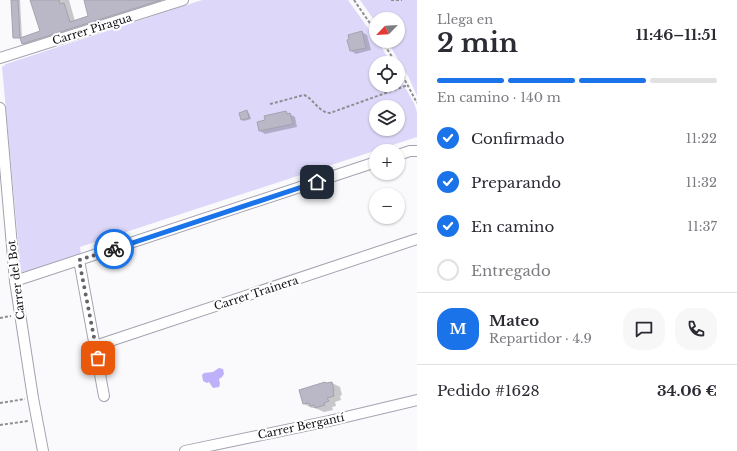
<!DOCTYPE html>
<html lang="es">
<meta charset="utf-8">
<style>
body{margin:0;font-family:"Libre Baskerville",serif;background:#f7f7f7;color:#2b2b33;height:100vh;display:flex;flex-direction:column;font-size:15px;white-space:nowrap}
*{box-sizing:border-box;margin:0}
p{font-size:13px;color:#7c7c81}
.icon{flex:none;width:22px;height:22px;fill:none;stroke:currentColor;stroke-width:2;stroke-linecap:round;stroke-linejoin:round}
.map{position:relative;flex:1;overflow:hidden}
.details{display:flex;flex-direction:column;background:#fff;width:320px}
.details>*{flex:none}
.needle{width:26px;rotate:245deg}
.tools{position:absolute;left:369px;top:12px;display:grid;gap:8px}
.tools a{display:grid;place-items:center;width:36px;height:36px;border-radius:50%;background:#fff;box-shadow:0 1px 3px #0004;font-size:20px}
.pin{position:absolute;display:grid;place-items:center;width:34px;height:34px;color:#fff;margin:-17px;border-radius:8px;box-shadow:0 2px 6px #0006}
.courier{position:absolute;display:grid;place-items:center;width:40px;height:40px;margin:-20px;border:3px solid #1a73e8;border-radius:50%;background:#fff;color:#222;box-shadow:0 1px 5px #0007}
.headline em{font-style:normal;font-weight:700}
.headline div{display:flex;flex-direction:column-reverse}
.headline{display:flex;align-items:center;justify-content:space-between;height:68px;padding:0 20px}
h1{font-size:26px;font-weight:700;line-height:30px}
.bar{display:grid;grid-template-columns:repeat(4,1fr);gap:6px 4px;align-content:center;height:48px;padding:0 20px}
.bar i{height:5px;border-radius:3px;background:#e1e1e2}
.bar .selected{background:#1a73e8}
.bar p{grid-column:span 4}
.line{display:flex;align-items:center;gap:10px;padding:0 20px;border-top:1px solid #e1e1e2}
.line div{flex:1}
.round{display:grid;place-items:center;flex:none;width:42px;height:42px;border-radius:16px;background:#f7f7f7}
ol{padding:0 20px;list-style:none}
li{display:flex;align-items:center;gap:12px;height:44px}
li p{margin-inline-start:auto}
li .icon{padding:4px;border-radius:50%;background:#1a73e8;color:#fff;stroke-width:4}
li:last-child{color:#7c7c81}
li i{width:22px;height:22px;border:2px solid #e1e1e2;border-radius:50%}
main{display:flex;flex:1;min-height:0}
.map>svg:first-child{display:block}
.green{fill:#ddd8f9;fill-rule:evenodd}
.water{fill:#beb1f9}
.shadow{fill:#0003}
.building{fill:#bab8c7;stroke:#a4a2b0}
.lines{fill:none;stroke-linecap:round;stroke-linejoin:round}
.minor-casing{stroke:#a4a2b0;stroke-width:12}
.path{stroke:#8f8f93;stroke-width:2;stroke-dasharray:3 2;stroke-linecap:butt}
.minor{stroke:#fff;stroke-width:10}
.done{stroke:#646468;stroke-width:4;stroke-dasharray:0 7.2}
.route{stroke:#1a73e8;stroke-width:5}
.labels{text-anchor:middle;stroke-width:4;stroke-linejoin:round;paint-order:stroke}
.street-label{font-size:11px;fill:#141318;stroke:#fff}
</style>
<main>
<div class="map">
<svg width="417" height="451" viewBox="0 0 417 451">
<rect width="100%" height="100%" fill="#fafafd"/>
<g class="green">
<path d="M202,0H348L376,39V41L379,43L391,63H376V85H398V75L414,103L417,112V137L80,247L81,254L21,273L2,67L6,64ZM376,107H398V129H376Z"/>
<polygon points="360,0 417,0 417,96 409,78 387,41 398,41 398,19 376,19 376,23"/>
</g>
<polygon class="water" points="219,368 223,369 224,374 222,377 219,379 220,384 219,387 213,388 209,382 207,383 203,381 202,375 204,373 213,372"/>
<g class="shadow">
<polygon points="12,0 20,0 22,38 41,32 31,0 69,0 75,21 90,16 84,0 185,0 30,48 23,44 21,38 13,37"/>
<polygon points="362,32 367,35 371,50 356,54 351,51"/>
<polygon points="247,112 249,113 251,119 244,121 242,120"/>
<polygon points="286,112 295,117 297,127 265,134 260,131 258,123"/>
<polygon points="332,383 340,387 342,395 340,396 341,400 335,402 336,406 332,407 333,410 324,412 315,408 312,408 304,404 327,384"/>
</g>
<g class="building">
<polygon points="11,0 18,0 20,38 13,38"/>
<polygon points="30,0 59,0 60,4 64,3 70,22 88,16 84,0 161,0 22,44 20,38 40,31"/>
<polygon points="362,31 366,48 350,51 347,40 349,39 348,35"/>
<polygon points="247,110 249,118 241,120 239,113"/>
<polygon points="286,111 287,114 290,113 293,124 259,131 257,122 265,120 264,116"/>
<polygon points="325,382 326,383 332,382 334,391 333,391 334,396 327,398 329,401 324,403 325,405 315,408 314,405 310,406 309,403 303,404 299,390"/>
</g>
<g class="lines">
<g class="minor-casing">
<g id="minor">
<polyline points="0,58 183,0"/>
<polyline points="0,108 15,281 33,398 43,451"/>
<polyline points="398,155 410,151 417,151"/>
<polyline points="79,260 104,396"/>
<polyline points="15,281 376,162"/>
<polyline points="95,346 417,239"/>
<polyline points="185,451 329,421 417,400"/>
</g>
</g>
<g class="path">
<polyline points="354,0 376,32"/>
<polyline points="391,0 402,0"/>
<polyline points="382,41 396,63"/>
<polyline points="398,67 417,103"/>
<path d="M270,104L304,95C314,99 318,112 330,113L408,85"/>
<polyline points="0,318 11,316"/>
<polyline points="0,403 25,399"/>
<polyline points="0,425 28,421"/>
</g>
<use href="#minor" class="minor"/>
</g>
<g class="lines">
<polyline class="done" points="98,358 79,260 114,249"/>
<polyline class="route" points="114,249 317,182"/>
</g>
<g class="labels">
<g class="street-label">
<text transform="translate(92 29) rotate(-17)" y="4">Carrer Piragua</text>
<text transform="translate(16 280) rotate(-97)" y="4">Carrer del Bot</text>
<text transform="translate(256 293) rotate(-18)" y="4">Carrer Trainera</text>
<text transform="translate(301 426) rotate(-12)" y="4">Carrer Bergantí</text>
</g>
</g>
</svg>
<div class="tools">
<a><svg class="needle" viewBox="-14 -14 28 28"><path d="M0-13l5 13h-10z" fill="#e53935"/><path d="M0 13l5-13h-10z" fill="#7c7c81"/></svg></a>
<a><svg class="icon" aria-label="locate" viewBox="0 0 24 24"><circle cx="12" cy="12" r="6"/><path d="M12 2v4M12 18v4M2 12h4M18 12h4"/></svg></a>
<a><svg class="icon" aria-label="layers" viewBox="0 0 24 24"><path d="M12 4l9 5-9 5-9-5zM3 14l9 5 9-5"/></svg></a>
<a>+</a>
<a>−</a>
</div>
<div class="pin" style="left:98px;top:358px;background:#ea580c"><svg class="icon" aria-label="bag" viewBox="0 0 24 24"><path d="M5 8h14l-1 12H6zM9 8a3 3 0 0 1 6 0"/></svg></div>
<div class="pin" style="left:317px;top:182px;background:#1f2937"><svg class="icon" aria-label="home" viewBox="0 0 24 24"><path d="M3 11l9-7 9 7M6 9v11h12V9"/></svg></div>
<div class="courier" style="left:114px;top:249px"><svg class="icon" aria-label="bike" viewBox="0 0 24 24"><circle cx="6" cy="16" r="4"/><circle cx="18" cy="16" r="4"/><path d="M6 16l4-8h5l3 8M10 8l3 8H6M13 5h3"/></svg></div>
</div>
<section class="details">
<div class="headline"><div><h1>2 min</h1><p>Llega en</p></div><em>11:46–11:51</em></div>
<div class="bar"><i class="selected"></i><i class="selected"></i><i class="selected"></i><i></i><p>En camino · 140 m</p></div>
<ol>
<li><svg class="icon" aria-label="check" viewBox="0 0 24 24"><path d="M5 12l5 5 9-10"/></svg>Confirmado<p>11:22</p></li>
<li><svg class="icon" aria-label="check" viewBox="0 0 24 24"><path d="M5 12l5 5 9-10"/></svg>Preparando<p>11:32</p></li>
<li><svg class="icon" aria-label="check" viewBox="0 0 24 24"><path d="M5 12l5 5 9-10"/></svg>En camino<p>11:37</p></li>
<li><i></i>Entregado</li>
</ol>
<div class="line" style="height:72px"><b class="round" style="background:#1a73e8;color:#fff">M</b><div><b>Mateo</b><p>Repartidor · 4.9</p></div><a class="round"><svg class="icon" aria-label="chat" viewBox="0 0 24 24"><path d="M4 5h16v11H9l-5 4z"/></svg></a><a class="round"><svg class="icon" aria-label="phone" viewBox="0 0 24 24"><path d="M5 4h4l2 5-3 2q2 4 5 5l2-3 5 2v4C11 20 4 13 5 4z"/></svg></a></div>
<div class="line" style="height:52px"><div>Pedido #1628</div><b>34.06 €</b></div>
</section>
</main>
